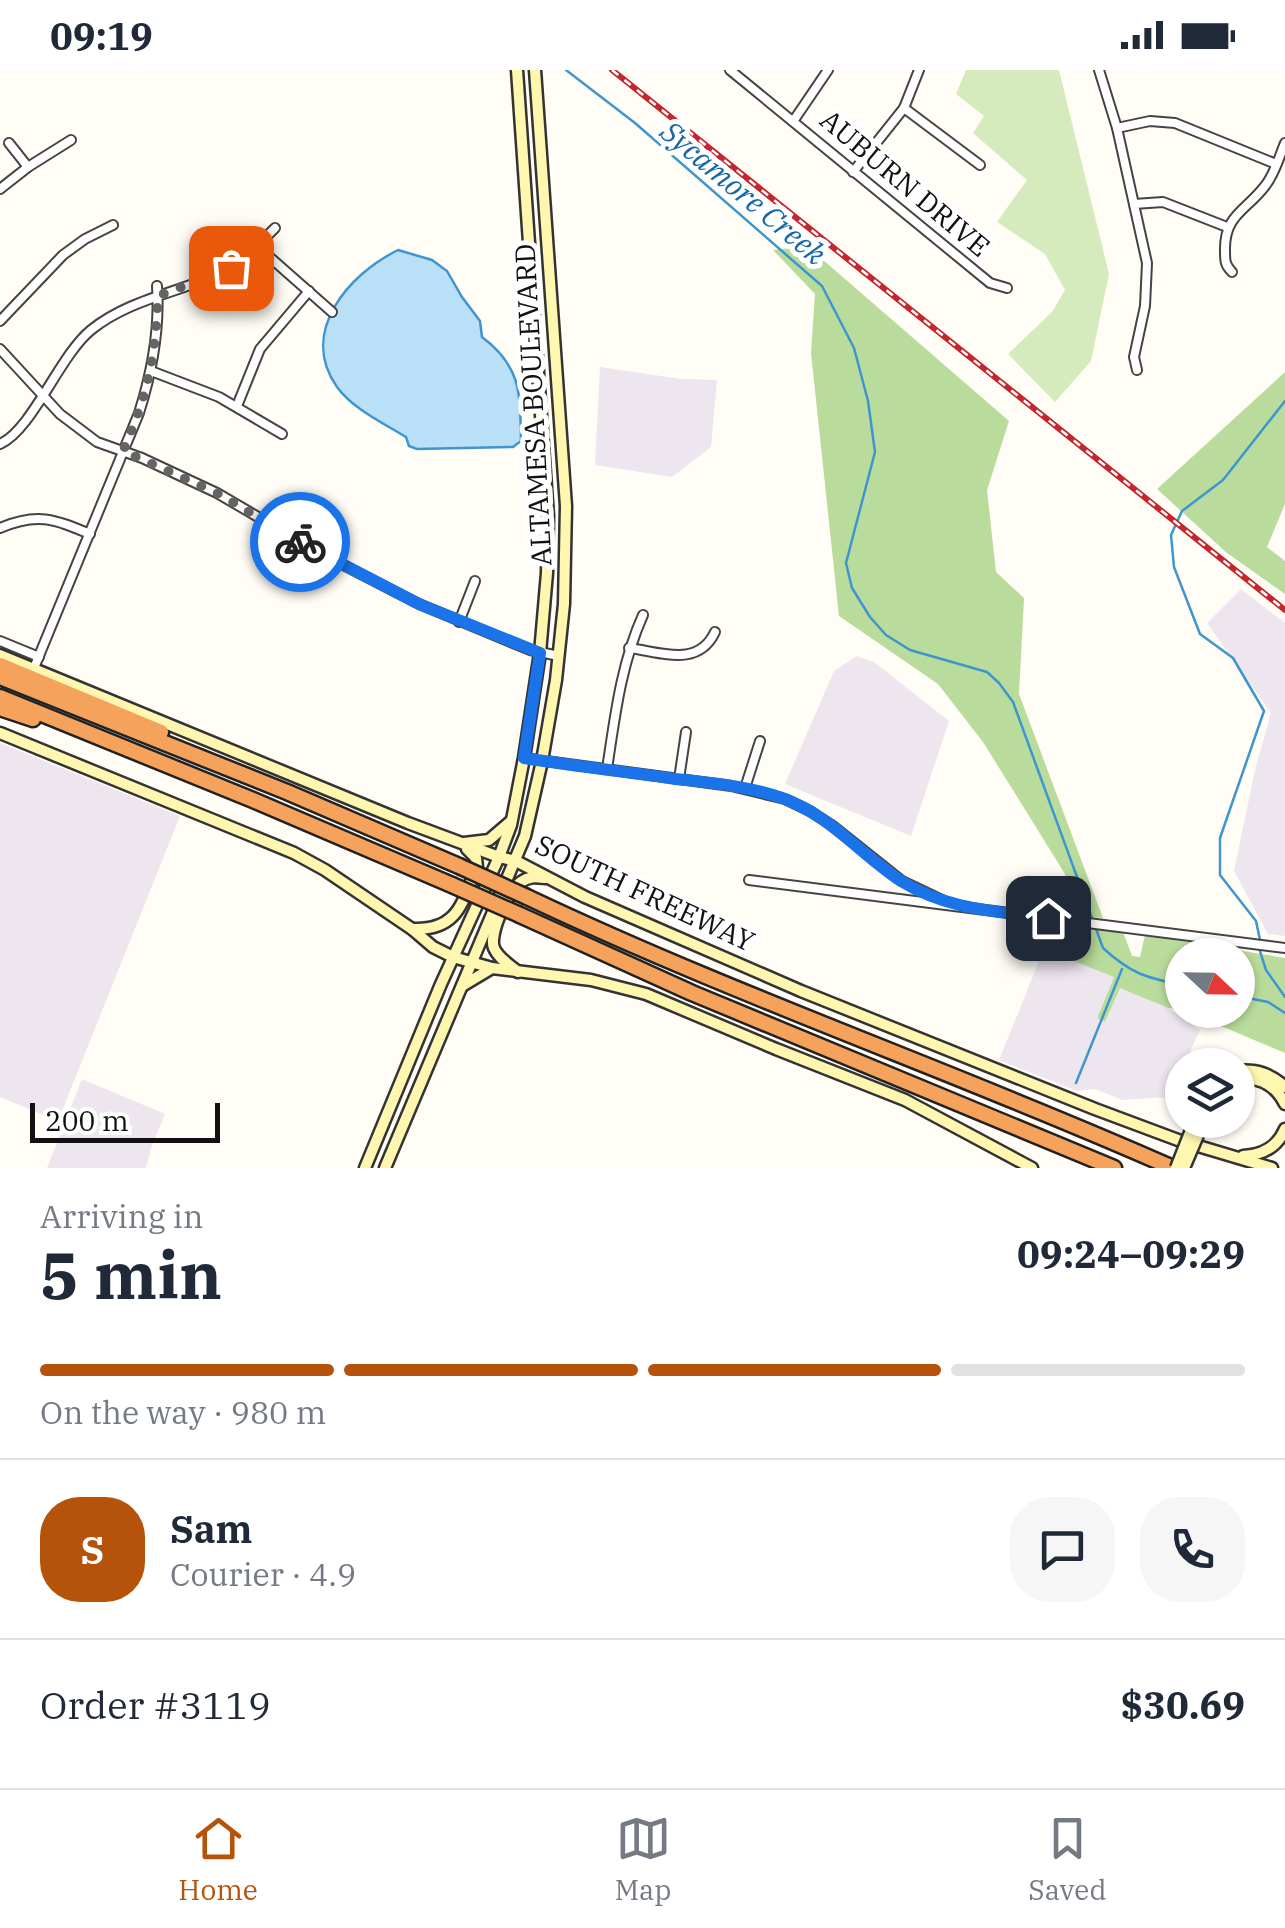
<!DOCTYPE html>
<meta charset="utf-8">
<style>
body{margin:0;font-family:"IBM Plex Serif",serif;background:#f6f6f7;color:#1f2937;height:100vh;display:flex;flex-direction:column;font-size:38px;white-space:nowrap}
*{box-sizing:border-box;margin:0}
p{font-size:32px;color:#747a83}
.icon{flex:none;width:55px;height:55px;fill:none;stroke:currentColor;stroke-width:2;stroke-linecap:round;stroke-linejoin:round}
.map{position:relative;height:1098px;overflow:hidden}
.drawer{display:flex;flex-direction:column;background:#fff;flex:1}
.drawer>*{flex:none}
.needle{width:65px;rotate:112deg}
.tools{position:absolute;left:1165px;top:868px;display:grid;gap:20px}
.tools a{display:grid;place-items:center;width:90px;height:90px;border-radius:50%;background:#fff;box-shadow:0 2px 8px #0004;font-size:50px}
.scale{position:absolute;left:30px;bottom:25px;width:190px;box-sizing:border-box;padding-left:10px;border:5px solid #111;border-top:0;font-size:28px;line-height:35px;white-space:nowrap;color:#111;-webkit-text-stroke:8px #fff;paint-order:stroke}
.pin{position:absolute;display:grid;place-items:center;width:85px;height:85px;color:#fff;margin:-42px;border-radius:20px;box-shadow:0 5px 15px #0006}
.courier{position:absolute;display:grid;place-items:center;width:100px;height:100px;margin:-50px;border:8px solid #1a73e8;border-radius:50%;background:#fff;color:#222;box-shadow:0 2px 12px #0007}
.overview em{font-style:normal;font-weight:700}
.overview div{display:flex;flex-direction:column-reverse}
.overview{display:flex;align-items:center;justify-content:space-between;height:170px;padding:0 40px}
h1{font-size:65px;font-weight:700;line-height:75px}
.bar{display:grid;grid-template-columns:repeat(4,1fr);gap:15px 10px;align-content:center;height:120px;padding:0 40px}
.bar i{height:12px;border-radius:8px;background:#e0e1e3}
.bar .active{background:#b45309}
.bar p{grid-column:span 4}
.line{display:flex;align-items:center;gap:25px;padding:0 40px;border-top:2px solid #e0e1e3}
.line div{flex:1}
.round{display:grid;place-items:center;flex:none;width:105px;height:105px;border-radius:40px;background:#f6f6f7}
.status{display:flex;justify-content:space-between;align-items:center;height:70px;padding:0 50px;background:#fff;direction:ltr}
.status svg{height:28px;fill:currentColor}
.dock{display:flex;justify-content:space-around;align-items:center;height:140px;border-top:2px solid #e0e1e3;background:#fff;font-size:28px;color:#747a83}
.dock a{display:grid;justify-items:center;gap:5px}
.dock .active{color:#b45309}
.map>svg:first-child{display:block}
.industrial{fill:#eee6ef}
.green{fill:#d5ebbd}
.forest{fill:#b9dc9c}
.water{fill:#b9e0f7;stroke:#3f96cf;stroke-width:2.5}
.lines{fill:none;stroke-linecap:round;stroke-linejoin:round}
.stream{stroke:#3f96cf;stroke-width:2.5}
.street-casing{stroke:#444;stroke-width:12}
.secondary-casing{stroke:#333;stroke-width:15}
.highway-casing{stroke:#222;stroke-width:19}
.street{stroke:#fff;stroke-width:8}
.secondary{stroke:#fff6b0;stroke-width:10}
.highway{stroke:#f5a25d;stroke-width:14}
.rail-casing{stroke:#c4262e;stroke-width:6}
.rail{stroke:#fff;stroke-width:2.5;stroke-dasharray:8;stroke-linecap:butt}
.secondary-bridge-casing{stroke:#333;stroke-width:15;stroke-linecap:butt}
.highway-bridge-casing{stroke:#222;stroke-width:19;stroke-linecap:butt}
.secondary-bridge{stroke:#fff6b0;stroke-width:10}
.highway-bridge{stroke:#f5a25d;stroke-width:14}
.done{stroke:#646461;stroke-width:10;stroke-dasharray:0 18}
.route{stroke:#1a73e8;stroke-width:12}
.labels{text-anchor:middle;stroke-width:10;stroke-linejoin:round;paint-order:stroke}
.street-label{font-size:28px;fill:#111;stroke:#fff}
.water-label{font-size:30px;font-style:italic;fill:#1768a6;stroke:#fff}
</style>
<div class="status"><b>09:19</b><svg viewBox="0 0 49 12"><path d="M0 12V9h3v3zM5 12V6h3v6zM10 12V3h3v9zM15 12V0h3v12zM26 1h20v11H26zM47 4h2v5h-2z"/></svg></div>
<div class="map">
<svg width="1285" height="1098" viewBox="0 0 1285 1098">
<rect width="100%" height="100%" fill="#fffdf5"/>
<g class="industrial">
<polygon points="600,297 681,309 717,310 711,377 672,407 595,395"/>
<polygon points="1241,519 1285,553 1285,866 1268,864 1234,801 1255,700 1271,643 1207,553"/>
<polygon points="857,586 874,592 949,651 911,766 785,714 834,601"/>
<polygon points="0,673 180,746 58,1051 0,1027"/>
<polygon points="1044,879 1114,906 1097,947 1106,951 1119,917 1168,938 1200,960 1169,1027 1122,1030 1095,1019 1077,1021 999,990"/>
<polygon points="82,1009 165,1044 151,1078 146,1098 47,1098"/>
</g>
<polygon class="green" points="966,0 1059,0 1109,204 1091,291 1055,332 1008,284 1052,242 1065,220 1045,184 997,152 1027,110 973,63 984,46 956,24"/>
<g class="forest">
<polygon points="807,176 1009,351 987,420 996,502 1024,528 1019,624 1103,848 1073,845 1065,804 983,672 938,614 839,546 811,283 815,224 773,180"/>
<polygon points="1285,302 1285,434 1267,477 1285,491 1285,524 1227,483 1157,419"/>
<polygon points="1065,855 1123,862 1132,886 1140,887 1145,865 1285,888 1285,983 1202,948 1200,941 1197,940 1238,940 1238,885 1182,885 1182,939 1168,938 1120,918 1105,952 1097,948 1114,907 1044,879 1046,870"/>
</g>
<path class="water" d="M398,180L432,190L447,201L462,227L480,251L482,267C522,297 520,324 521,371L513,377L417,379L409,376L406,367C383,353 353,339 337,317C298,262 349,204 398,180Z"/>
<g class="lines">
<g class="stream">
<path d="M566,0L635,53L822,216L854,278L868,331L875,382L846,493L852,518L870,547L886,565L910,580L987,602L999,613L1013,632L1103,878C1130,903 1146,908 1182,915"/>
<polyline points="1260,870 1256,851 1220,805 1220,768 1264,641 1233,588 1200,564 1174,497 1171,465 1182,441 1223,410 1285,331"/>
<polyline points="1259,878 1266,900 1285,927"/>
<polyline points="1238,926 1268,932 1285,943"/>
<polyline points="1076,1013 1122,899"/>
</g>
<g class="street-casing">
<g id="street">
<polyline points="730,0 990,213 1007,218"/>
<polyline points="1099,0 1117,58 1147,193 1145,236 1134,287 1137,300"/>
<polyline points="904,38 980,95"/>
<polyline points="794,50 828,0"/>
<polyline points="1117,58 1150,51 1175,53 1276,94"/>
<polyline points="9,73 28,97"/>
<polyline points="853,102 904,38 919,0"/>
<polyline points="0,119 28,97 71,70"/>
<polyline points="1134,134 1163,132 1227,157"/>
<polyline points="257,176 332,242"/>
<path d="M1232,202C1225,195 1225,191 1225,181C1224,145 1246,141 1265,116C1275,104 1279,87 1285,73"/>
<polyline points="0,251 63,185 85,169 113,155"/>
<polyline points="0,279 60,344 97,372 142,388 217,423 318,482 419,534 530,580 559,586"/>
<polyline points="151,301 219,327 282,364"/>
<polyline points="237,336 260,279 309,221"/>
<path d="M0,374C32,360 60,285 91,260C132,227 185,222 231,198L246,187L275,158"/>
<path d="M0,458C37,442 54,449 90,464"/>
<polyline points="459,552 475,511"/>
<polyline points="0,571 39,587"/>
<path d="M629,578C661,582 698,598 715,562"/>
<path d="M34,598L139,343C152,302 160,260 157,216"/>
<polyline points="524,688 731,716 785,729 810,741 833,756 902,811 944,831"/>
<path d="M607,699C615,646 621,594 643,545"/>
<polyline points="679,709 686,662"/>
<polyline points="745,718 760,671"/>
<polyline points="749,810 1285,878"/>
</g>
</g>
<g class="secondary-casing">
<g id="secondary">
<polyline points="0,585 408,753 499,787 516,791 585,827 801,921 1095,1039 1178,1070 1272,1098"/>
<polyline points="0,663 294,783 325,800 412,859 433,877 453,887 492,898 591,910 646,924 776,979 905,1030 1032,1098"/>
<polyline points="464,773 489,770 510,752"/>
<path d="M412,859C458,861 462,833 477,797L476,788L467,779"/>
<path d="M518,902C510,895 498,888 494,878C488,864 509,820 521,812C529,806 536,807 545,808"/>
<polyline points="462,916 492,898"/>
<path d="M1238,1001C1257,999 1271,1004 1285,1017"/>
<path d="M1238,1009C1259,1006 1275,1014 1285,1034"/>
<path d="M1243,1086C1262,1085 1277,1078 1285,1059"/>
<polyline points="365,1098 441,914 499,787 511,755 524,688 540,583 547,503 548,446 517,0"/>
<polyline points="385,1098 525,766 542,691 556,610 564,534 566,436 535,0"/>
</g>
</g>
<g class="highway-casing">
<g id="highway">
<polyline points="0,595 161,662"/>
<polyline points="0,607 287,722 459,796"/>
<polyline points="0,627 253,730 452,815"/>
<polyline points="0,638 33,649"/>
<path d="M527,827C738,927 959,1003 1173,1098"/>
<polyline points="520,845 692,923 1114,1098"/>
</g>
</g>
<use href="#street" class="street"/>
<use href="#secondary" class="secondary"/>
<use href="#highway" class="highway"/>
<g class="rail-casing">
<polyline id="rail" points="612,0 1285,540"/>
</g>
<use href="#rail" class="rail"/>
<g class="secondary-bridge-casing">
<g id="secondary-bridge">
<polyline points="1176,1098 1195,1050"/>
<polyline points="1184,1098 1204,1051"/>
</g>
</g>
<g class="highway-bridge-casing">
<g id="highway-bridge">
<polyline points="459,796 527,827"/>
<polyline points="452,815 520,845"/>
</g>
</g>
<use href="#secondary-bridge" class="secondary-bridge"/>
<use href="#highway-bridge" class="highway-bridge"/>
</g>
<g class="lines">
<path class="done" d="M231,198L158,226C155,289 148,323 123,381L217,423L300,472"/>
<path class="route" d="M300,472L419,534L540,583L524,688C575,696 626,702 676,709C712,713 748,716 782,728C830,745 860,784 901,811C948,840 995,841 1048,848"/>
</g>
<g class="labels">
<g class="street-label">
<text transform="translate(905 113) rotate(40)" y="10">AUBURN DRIVE</text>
<text transform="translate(533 335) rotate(-93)" y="10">ALTAMESA BOULEVARD</text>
<text transform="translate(645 823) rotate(25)" y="10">SOUTH FREEWAY</text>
</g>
<g class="water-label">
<text transform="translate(743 123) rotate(40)" y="10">Sycamore Creek</text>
</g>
</g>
</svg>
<div class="tools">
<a><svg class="needle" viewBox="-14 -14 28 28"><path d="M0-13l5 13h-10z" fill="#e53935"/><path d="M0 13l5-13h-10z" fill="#747a83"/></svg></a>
<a><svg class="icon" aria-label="layers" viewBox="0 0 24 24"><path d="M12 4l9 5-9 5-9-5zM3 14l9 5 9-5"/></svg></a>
</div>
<div class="scale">200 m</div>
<div class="pin" style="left:231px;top:198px;background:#ea580c"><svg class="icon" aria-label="bag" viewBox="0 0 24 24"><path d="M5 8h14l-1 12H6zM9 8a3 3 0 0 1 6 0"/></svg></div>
<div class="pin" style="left:1048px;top:848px;background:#1f2937"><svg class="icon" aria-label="home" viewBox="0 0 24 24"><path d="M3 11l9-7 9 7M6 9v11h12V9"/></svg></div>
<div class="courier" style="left:300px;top:472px"><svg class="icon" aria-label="bike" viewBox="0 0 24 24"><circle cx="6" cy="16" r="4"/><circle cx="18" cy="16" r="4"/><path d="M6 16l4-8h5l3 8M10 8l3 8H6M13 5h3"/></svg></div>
</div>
<section class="drawer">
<div class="overview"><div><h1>5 min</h1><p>Arriving in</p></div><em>09:24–09:29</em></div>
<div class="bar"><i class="active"></i><i class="active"></i><i class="active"></i><i></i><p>On the way · 980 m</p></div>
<div class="line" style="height:180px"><b class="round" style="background:#b45309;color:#fff">S</b><div><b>Sam</b><p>Courier · 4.9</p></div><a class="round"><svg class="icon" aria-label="chat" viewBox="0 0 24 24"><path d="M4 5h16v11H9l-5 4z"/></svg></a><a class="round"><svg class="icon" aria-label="phone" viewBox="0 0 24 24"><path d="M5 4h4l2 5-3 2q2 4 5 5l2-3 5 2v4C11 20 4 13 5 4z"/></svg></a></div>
<div class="line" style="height:130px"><div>Order #3119</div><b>$30.69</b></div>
</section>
<nav class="dock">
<a class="active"><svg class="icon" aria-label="home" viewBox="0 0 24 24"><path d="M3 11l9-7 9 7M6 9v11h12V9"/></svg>Home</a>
<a><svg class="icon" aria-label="map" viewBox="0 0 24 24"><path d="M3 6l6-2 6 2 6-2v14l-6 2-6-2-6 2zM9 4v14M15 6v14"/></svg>Map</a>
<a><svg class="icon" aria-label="saved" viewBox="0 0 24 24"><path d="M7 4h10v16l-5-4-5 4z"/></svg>Saved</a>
</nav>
